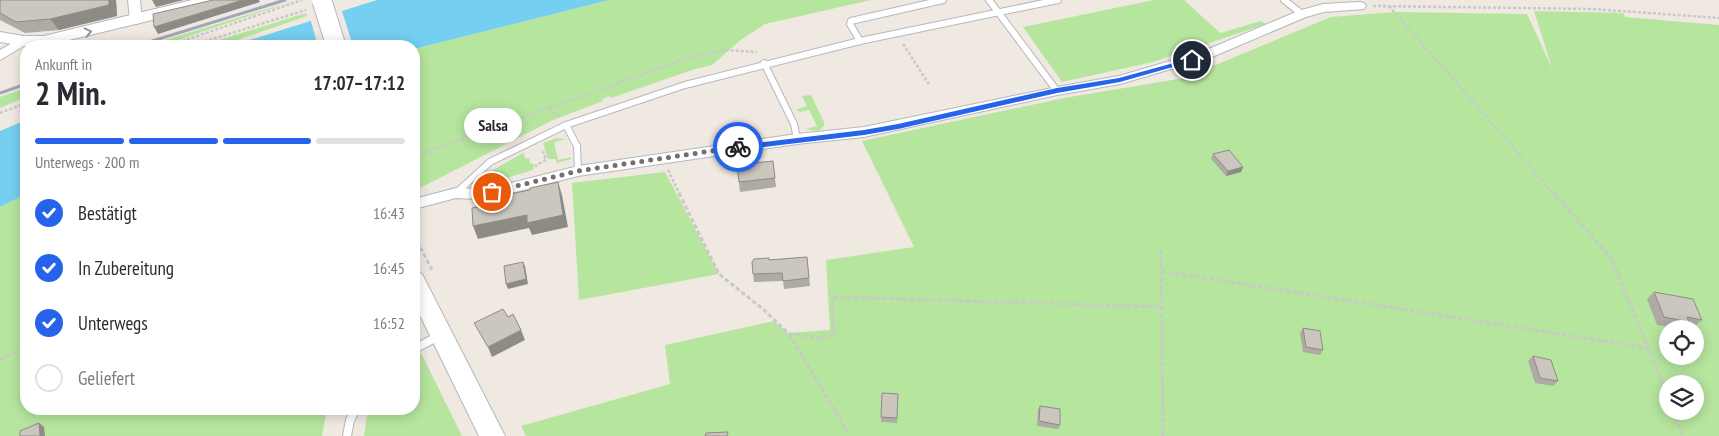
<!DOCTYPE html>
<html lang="de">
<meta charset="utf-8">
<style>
body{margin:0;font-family:"PT Sans Narrow",sans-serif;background:#f7f7f7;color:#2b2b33;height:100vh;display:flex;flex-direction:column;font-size:19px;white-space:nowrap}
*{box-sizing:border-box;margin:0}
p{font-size:16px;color:#7c7c81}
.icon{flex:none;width:28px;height:28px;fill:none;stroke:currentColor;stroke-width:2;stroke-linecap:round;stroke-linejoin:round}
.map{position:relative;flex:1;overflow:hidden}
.side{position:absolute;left:20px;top:40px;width:400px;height:375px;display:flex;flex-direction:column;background:#fff;border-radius:20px;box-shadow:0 2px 12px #0003}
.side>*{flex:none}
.tools{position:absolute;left:1659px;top:320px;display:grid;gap:10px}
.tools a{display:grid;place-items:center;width:45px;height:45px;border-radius:50%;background:#fff;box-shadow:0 2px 12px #0003;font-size:25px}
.pin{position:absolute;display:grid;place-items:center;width:42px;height:42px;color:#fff;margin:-21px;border:2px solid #fff;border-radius:50%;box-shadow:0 1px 5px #0007}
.courier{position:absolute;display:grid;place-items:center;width:50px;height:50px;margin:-25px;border:4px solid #2563eb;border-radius:50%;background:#fff;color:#222;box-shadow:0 1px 6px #0007}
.bubble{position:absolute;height:35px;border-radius:18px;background:#fff;box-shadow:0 2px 12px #0003;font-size:16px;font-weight:600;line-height:35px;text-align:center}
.head em{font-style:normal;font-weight:600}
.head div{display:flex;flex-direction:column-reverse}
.head{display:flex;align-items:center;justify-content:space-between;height:85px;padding:0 15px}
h1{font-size:32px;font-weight:600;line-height:38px}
.bar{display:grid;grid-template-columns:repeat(4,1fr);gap:8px 5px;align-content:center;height:60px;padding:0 15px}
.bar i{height:6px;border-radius:4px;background:#e1e1e2}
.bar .current{background:#2563eb}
.bar p{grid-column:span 4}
ol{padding:0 15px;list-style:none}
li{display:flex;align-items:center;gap:15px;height:55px}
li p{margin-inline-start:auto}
li .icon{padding:5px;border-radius:50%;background:#2563eb;color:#fff;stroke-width:4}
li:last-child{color:#7c7c81}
li i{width:28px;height:28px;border:2px solid #e1e1e2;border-radius:50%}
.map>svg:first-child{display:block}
.green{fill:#b6e59e;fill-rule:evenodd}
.water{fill:#75cff0}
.pier{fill:#efe9e1}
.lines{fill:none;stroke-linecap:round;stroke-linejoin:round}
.lane-far1-casing{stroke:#b4b7c1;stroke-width:8}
.lane-casing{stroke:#b4b7c1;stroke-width:10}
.street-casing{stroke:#b4b7c1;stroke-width:2}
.secondary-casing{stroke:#b4b7c1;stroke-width:2}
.path-far1{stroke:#c9c9c9;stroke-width:2.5;stroke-dasharray:3 2;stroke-linecap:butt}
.path{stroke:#c9c9c9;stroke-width:3;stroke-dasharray:4.5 2.5;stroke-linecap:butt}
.lane-far1{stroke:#fff;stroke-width:6}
.lane{stroke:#fff;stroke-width:8}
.street{fill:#fff;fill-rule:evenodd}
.secondary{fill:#fff;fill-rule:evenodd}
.rail{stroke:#a3a6b8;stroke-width:3}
.secondary-bridge-casing{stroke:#b4b7c1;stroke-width:21;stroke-linecap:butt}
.secondary-bridge{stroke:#fff;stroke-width:19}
.wall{fill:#afaba4}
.shaded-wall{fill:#8e8b86}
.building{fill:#cbc7bf;stroke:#8e8b86}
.oneway{stroke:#969696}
.route{fill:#2563eb}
.done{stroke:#726f6d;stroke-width:5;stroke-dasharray:0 9}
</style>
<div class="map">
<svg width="1719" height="436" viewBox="0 0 1719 436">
<rect width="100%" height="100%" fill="#efe9e1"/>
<g class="green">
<polygon points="609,0 871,0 765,24 742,39 712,65 695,69 611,98 610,96 602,99 603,101 553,120 414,191 414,49"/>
<polygon points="1154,0 1184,0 1220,33 1261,21 1266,24 1153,62 1062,82 1023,27"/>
<polygon points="293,1 160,46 145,46"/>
<path d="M1534,11L1623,13L1625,17L1719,25V436H526L521,426L670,384L665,345L774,321L788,333L830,330L826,260L914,247L862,141L1064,98L1184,78L1331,17L1395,12L1527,14L1552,68ZM1668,329H1695V356H1668ZM1668,384H1695V411H1668Z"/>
<polygon points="306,13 307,16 220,46 200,46"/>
<polygon points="26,88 26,97 0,108 0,97"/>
<polygon points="811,95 824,122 824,126 818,131 805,129 817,126 809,110 800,112 796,110 807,106 802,96"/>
<polygon points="557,138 566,139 554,142 558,160 571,157 571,159 557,163 556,159 548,159 543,143"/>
<polygon points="523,153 526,159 529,158 530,163 534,164 533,170 493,182 492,185 481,183 480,179 486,174"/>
<polygon points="665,172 719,274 579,300 572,183"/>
<polygon points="26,194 26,409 327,409 322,436 0,436 0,207"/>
<polygon points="421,353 462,436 364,436 368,409 414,409 414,356"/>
</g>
<g class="water">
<polygon points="377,0 609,0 414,49 414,46 231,46"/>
<polygon points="26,120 26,194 0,207 0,131"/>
</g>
<polygon class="pier" points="341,8 353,46 318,46 310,18"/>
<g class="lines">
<g class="lane-far1-casing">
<g id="lane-far1">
<polyline points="989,0 1057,91"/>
<polyline points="1284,0 1302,14"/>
<polyline points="860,41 850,24 851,21 943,0"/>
<polyline points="764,63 794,124 797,139"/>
<polyline points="566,125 577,146 578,171"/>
<polyline points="456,193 490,162 566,125 685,85 860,41 1058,0"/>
</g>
</g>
<g class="lane-casing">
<g id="lane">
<polyline points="414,349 439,336"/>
<polyline points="347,436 350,420 356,409"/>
</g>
</g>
<g class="street-casing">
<g id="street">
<polygon points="128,0 140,0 142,20 140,23 136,24 130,20"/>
<polygon points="1360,2 1364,3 1366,6 1364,9 1324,12 1306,17 1212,57 1120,84 1057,95 864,137 797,144 578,176 507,194 478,199 456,198 414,209 414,199 456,188 478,189 507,184 578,166 797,134 864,127 1057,87 1119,76 1204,51 1298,11 1323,4"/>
<polygon points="23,37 29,41 27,44 0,60 0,50"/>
</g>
</g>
<g class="secondary-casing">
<g id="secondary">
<polygon points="192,0 221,0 219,4 44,46 23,46 0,42 0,32 23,36 44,36"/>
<polygon points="414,271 422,274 505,436 479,436 414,303"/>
</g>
</g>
<g class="path-far1">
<polyline points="1373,6 1593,9 1719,18"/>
<polyline points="1389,6 1555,195"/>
<polyline points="115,40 116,42"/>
<polyline points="903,44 930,86"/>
<polyline points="168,46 302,0"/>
<polyline points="190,46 306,10"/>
<polyline points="550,108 558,117"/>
<polyline points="0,113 26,103"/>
<polyline points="414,157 693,56 728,50 757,52"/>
<polyline points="536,167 536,165 546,160 543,151"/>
<polyline points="668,170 680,195"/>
</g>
<g class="path">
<polyline points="679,193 719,274 764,310 788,333 818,338 834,334 832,297 1162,307"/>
<polyline points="1554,193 1611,258 1668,397"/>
<polyline points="414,235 432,270"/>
<polyline points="1161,250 1163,436"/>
<polyline points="1161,271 1648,348"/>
<polyline points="789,334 850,436"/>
<polyline points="0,359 26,348"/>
<polyline points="1673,411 1683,436"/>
</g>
<use href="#lane-far1" class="lane-far1"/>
<use href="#lane" class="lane"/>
<use href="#street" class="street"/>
<use href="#secondary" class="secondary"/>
<g class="rail">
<polyline points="136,46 285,0"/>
<polyline points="0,93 26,84"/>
</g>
<g class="secondary-bridge-casing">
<polyline id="secondary-bridge" points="322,1 336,46"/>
</g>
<use href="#secondary-bridge" class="secondary-bridge"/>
</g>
<g class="wall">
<polygon points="0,0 116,0 117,16 59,30 25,33 0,20"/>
<polygon points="1213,154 1243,167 1241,172 1226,176 1211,159"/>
<polygon points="773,161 776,187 740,192 737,165"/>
<polygon points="807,257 810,286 784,289 783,281 754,282 753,274 769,260"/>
<polygon points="1654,292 1702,320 1694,327 1685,325 1682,329 1657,325 1647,299"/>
<polygon points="1303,328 1323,350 1320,355 1303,352 1300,333"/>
<polygon points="1533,356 1558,381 1553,386 1535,383 1528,361"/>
<polygon points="882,393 898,394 897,423 881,422"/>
<polygon points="1040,406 1060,425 1058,429 1037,426 1038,410"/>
</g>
<g class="shaded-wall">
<polygon points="109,0 116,0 117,16 59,30 50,19"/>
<polygon points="152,0 184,0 156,7"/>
<polygon points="243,0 259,0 260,2 158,34 154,27"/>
<polygon points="1243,167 1241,172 1226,176 1228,171"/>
<polygon points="558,182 562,195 568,227 532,235 529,228 478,239 473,226"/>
<polygon points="523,262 525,266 528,284 508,289 506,284"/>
<polygon points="521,330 525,340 492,357 488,347"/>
<polygon points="39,423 44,427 45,436 40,436"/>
</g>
<g class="building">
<polygon points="0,0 109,0 109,5 50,19 16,22 0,13"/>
<polygon points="213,0 243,0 154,27 153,14"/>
<polygon points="1229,150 1243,167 1228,171 1213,154"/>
<polygon points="773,161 775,178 739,182 737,165"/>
<polygon points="558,182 563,215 527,223 527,215 473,226 472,208 495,203 495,197 530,190 530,188"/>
<polygon points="807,257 809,278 783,281 782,273 753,274 752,262 754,259 769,258 769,260"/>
<polygon points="523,262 526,279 506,284 504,266"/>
<polygon points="1654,292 1693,299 1702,320 1687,317 1689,322 1664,317"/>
<polygon points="503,309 508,317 513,314 521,330 488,347 474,323"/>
<polygon points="1303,328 1320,331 1323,350 1306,347"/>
<polygon points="1533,356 1551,360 1558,381 1540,378"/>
<polygon points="882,393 898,394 897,418 881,417"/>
<polygon points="1040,406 1060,409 1060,425 1039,421"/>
<polygon points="39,423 40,436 20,436 20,431"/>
<polygon points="728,432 727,436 705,436 706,433"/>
</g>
<defs><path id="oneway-chevron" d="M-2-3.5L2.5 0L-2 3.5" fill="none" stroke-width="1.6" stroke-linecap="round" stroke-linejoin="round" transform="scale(1.25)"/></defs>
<use class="oneway" href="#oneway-chevron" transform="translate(88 32) rotate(-13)"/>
<polygon class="route" points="1192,58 1194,58 1194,61 1120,82 1057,93 898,129 864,135 738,150 734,147 738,145 864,130 898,124 1057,88 1119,78"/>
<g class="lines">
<polyline class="done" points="492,192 578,171 738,147"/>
</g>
</svg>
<div class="tools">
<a><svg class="icon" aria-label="locate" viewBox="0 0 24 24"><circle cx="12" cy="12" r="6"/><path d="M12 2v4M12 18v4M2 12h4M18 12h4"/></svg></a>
<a><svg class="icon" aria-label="layers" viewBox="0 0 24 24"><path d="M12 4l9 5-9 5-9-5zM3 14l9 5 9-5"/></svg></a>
</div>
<div class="pin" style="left:492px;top:192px;background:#ea580c"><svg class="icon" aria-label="bag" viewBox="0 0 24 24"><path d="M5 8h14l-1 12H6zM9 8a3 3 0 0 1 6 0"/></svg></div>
<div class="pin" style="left:1192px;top:60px;background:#1f2937"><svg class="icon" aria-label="home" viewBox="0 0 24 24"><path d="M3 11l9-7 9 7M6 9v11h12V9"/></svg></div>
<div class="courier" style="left:738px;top:147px"><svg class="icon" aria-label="bike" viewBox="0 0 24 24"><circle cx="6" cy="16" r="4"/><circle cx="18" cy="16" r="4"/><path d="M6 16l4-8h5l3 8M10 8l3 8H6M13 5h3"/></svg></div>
<div class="bubble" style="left:464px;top:108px;width:58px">Salsa</div>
<section class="side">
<div class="head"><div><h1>2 Min.</h1><p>Ankunft in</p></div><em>17:07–17:12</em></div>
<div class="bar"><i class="current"></i><i class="current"></i><i class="current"></i><i></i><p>Unterwegs · 200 m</p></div>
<ol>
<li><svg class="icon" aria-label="check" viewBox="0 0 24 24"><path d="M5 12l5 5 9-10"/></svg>Bestätigt<p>16:43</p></li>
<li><svg class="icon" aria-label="check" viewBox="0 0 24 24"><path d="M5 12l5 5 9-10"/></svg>In Zubereitung<p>16:45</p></li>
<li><svg class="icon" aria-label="check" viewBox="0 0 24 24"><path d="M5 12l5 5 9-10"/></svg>Unterwegs<p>16:52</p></li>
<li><i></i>Geliefert</li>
</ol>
</section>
</div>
